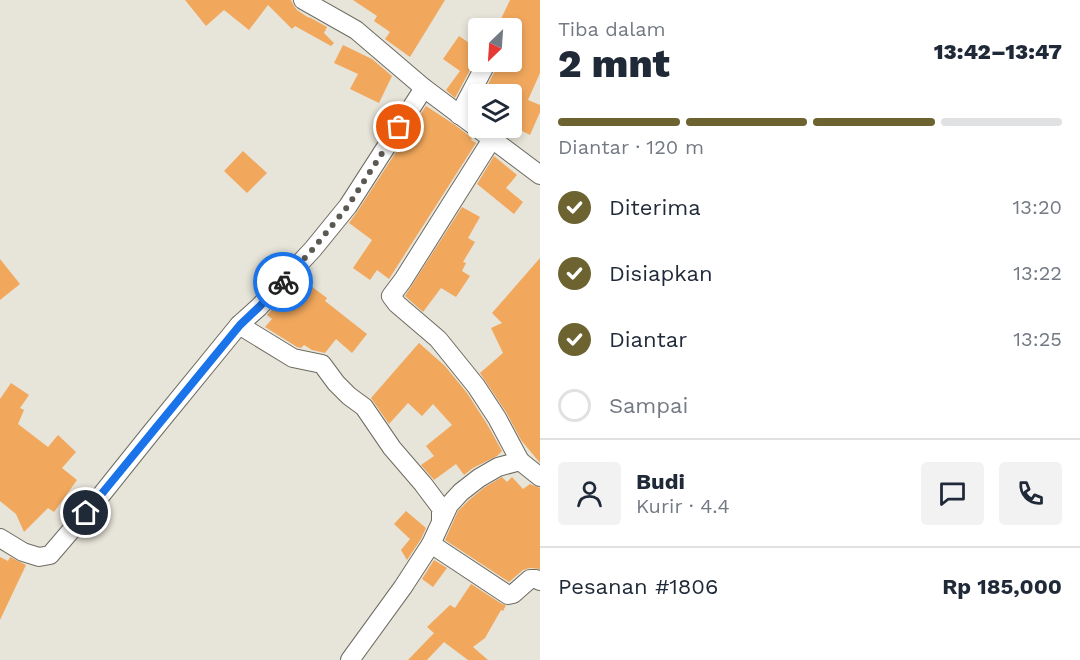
<!DOCTYPE html>
<html lang="id">
<meta charset="utf-8">
<style>
body{margin:0;font-family:"Work Sans",sans-serif;background:#f2f2f3;color:#1f2937;height:100vh;display:flex;flex-direction:column;font-size:22px;white-space:nowrap}
*{box-sizing:border-box;margin:0}
p{font-size:20px;color:#747a83}
.icon{flex:none;width:33px;height:33px;fill:none;stroke:currentColor;stroke-width:2;stroke-linecap:round;stroke-linejoin:round}
.map{position:relative;flex:1;overflow:hidden}
.sheet{display:flex;flex-direction:column;background:#fff;width:540px}
.sheet>*{flex:none}
.needle{width:39px;rotate:205deg}
.fabs{position:absolute;left:468px;top:18px;display:grid;gap:12px}
.fabs a{display:grid;place-items:center;width:54px;height:54px;border-radius:6px;background:#fff;box-shadow:0 3px 9px #0003;font-size:30px}
.pin{position:absolute;display:grid;place-items:center;width:51px;height:51px;color:#fff;margin:-26px;border:3px solid #fff;border-radius:50%;box-shadow:0 2px 6px #0007}
.courier{position:absolute;display:grid;place-items:center;width:60px;height:60px;margin:-30px;border:4px solid #1a73e8;border-radius:50%;background:#fff;color:#222;box-shadow:0 2px 8px #0007}
.head em{font-style:normal;font-weight:800}
.head div{display:flex;flex-direction:column-reverse}
.head{display:flex;align-items:center;justify-content:space-between;height:102px;padding:0 18px}
h1{font-size:39px;font-weight:800;line-height:45px}
.bar{display:grid;grid-template-columns:repeat(4,1fr);gap:9px 6px;align-content:center;height:72px;padding:0 18px}
.bar i{height:8px;border-radius:4px;background:#e0e1e3}
.bar .current{background:#6c6330}
.bar p{grid-column:span 4}
.line{display:flex;align-items:center;gap:15px;padding:0 18px;border-top:2px solid #e0e1e3}
.line div{flex:1}
.round{display:grid;place-items:center;flex:none;width:63px;height:63px;border-radius:6px;background:#f2f2f3}
ol{padding:0 18px;list-style:none}
li{display:flex;align-items:center;gap:18px;height:66px}
li p{margin-inline-start:auto}
li .icon{padding:6px;border-radius:50%;background:#6c6330;color:#fff;stroke-width:4}
li:last-child{color:#747a83}
li i{width:33px;height:33px;border:3px solid #e0e1e3;border-radius:50%}
main{display:flex;flex:1;min-height:0}
.map>svg:first-child{display:block}
.building{fill:#f1a85d}
.lines{fill:none;stroke-linecap:round;stroke-linejoin:round}
.street-casing{stroke:#6d6b61;stroke-width:20}
.street{stroke:#fff;stroke-width:18}
.done{stroke:#5b5952;stroke-width:6;stroke-dasharray:0 10.8}
.route{stroke:#1a73e8;stroke-width:8}
</style>
<main>
<div class="map">
<svg width="540" height="660" viewBox="0 0 540 660">
<rect width="100%" height="100%" fill="#e7e4d9"/>
<g class="building">
<polygon points="185,0 291,0 294,6 297,10 309,18 309,17 327,27 324,33 334,43 331,46 295,26 292,29 268,5 249,30 224,10 206,26"/>
<polygon points="353,0 445,0 410,57 385,39 390,32 374,21 377,16"/>
<polygon points="510,0 540,0 540,73 528,100 540,105 540,112 530,135 512,126 512,94 483,94 497,67 498,62 512,62 512,25 501,19"/>
<polygon points="459,36 478,49 478,55 455,98 446,90 460,71 443,59"/>
<polygon points="343,45 372,59 392,76 379,103 350,89 358,74 334,63"/>
<polygon points="426,106 455,125 472,138 471,140 476,143 389,279 377,270 370,280 353,268 372,240 349,223 357,212"/>
<polygon points="243,151 267,173 247,193 224,171"/>
<polygon points="494,156 517,175 506,188 523,202 514,214 477,184"/>
<polygon points="462,207 480,217 468,238 475,242 463,262 466,263 462,271 470,276 456,297 441,288 423,312 405,296"/>
<polygon points="540,258 540,463 521,440 506,412 480,373 503,353 491,328 502,323 492,313"/>
<polygon points="0,259 20,284 0,300"/>
<polygon points="304,281 327,298 325,301 367,334 352,353 336,339 325,353 312,350 304,345 301,348 297,347 265,327 272,319 267,315 283,298 288,303"/>
<polygon points="419,343 445,366 467,393 487,424 502,451 497,456 473,468 464,475 456,464 434,480 421,465 434,456 426,446 452,425 433,404 422,416 408,403 389,424 371,398"/>
<polygon points="11,383 29,395 20,408 24,410 18,424 48,447 58,435 76,452 62,468 77,480 54,512 48,508 24,532 16,514 0,501 0,399"/>
<polygon points="502,477 507,482 512,477 523,489 530,484 540,488 540,569 530,568 523,570 509,582 445,540 458,511 469,500 485,487"/>
<polygon points="406,511 426,528 421,539 407,560 401,550 410,539 394,524"/>
<polygon points="0,557 8,561 10,557 26,565 0,620"/>
<polygon points="434,560 447,568 433,587 422,579"/>
<polygon points="471,584 502,604 506,605 503,611 501,610 485,638 473,647 488,660 468,660 444,642 427,660 408,660 434,633 427,627 450,605 455,608"/>
</g>
<g class="lines">
<g class="street-casing">
<g id="street">
<polyline points="303,0 356,30 424,88 540,175"/>
<polyline points="459,115 487,62"/>
<polyline points="492,139 403,280 391,296 397,304 438,339 476,386 497,418 520,461"/>
<polyline points="239,325 293,358 322,364 336,383 349,396 364,407 392,448 423,484 441,508 441,521"/>
<polyline points="0,538 23,552 39,557 50,555 98,499 150,434 239,325 259,307 313,249 348,206 424,88"/>
<polyline points="431,544 508,595 513,594 530,579 536,579 540,581"/>
<polyline points="350,660 403,587 431,544 449,505 461,492 479,478 498,467 520,461 540,477"/>
</g>
</g>
<use href="#street" class="street"/>
</g>
<g class="lines">
<polyline class="done" points="283,282 313,249 348,206 399,127"/>
<polyline class="route" points="86,513 240,325 259,307 283,282"/>
</g>
</svg>
<div class="fabs">
<a><svg class="needle" viewBox="-14 -14 28 28"><path d="M0-13l5 13h-10z" fill="#e53935"/><path d="M0 13l5-13h-10z" fill="#747a83"/></svg></a>
<a><svg class="icon" aria-label="layers" viewBox="0 0 24 24"><path d="M12 4l9 5-9 5-9-5zM3 14l9 5 9-5"/></svg></a>
</div>
<div class="pin" style="left:399px;top:127px;background:#ea580c"><svg class="icon" aria-label="bag" viewBox="0 0 24 24"><path d="M5 8h14l-1 12H6zM9 8a3 3 0 0 1 6 0"/></svg></div>
<div class="pin" style="left:86px;top:513px;background:#1f2937"><svg class="icon" aria-label="home" viewBox="0 0 24 24"><path d="M3 11l9-7 9 7M6 9v11h12V9"/></svg></div>
<div class="courier" style="left:283px;top:282px"><svg class="icon" aria-label="bike" viewBox="0 0 24 24"><circle cx="6" cy="16" r="4"/><circle cx="18" cy="16" r="4"/><path d="M6 16l4-8h5l3 8M10 8l3 8H6M13 5h3"/></svg></div>
</div>
<section class="sheet">
<div class="head"><div><h1>2 mnt</h1><p>Tiba dalam</p></div><em>13:42–13:47</em></div>
<div class="bar"><i class="current"></i><i class="current"></i><i class="current"></i><i></i><p>Diantar · 120 m</p></div>
<ol>
<li><svg class="icon" aria-label="check" viewBox="0 0 24 24"><path d="M5 12l5 5 9-10"/></svg>Diterima<p>13:20</p></li>
<li><svg class="icon" aria-label="check" viewBox="0 0 24 24"><path d="M5 12l5 5 9-10"/></svg>Disiapkan<p>13:22</p></li>
<li><svg class="icon" aria-label="check" viewBox="0 0 24 24"><path d="M5 12l5 5 9-10"/></svg>Diantar<p>13:25</p></li>
<li><i></i>Sampai</li>
</ol>
<div class="line" style="height:108px"><a class="round"><svg class="icon" aria-label="person" viewBox="0 0 24 24"><circle cx="12" cy="8" r="4"/><path d="M4 21q1-7 8-7t8 7"/></svg></a><div><b>Budi</b><p>Kurir · 4.4</p></div><a class="round"><svg class="icon" aria-label="chat" viewBox="0 0 24 24"><path d="M4 5h16v11H9l-5 4z"/></svg></a><a class="round"><svg class="icon" aria-label="phone" viewBox="0 0 24 24"><path d="M5 4h4l2 5-3 2q2 4 5 5l2-3 5 2v4C11 20 4 13 5 4z"/></svg></a></div>
<div class="line" style="height:78px"><div>Pesanan #1806</div><b>Rp 185,000</b></div>
</section>
</main>
